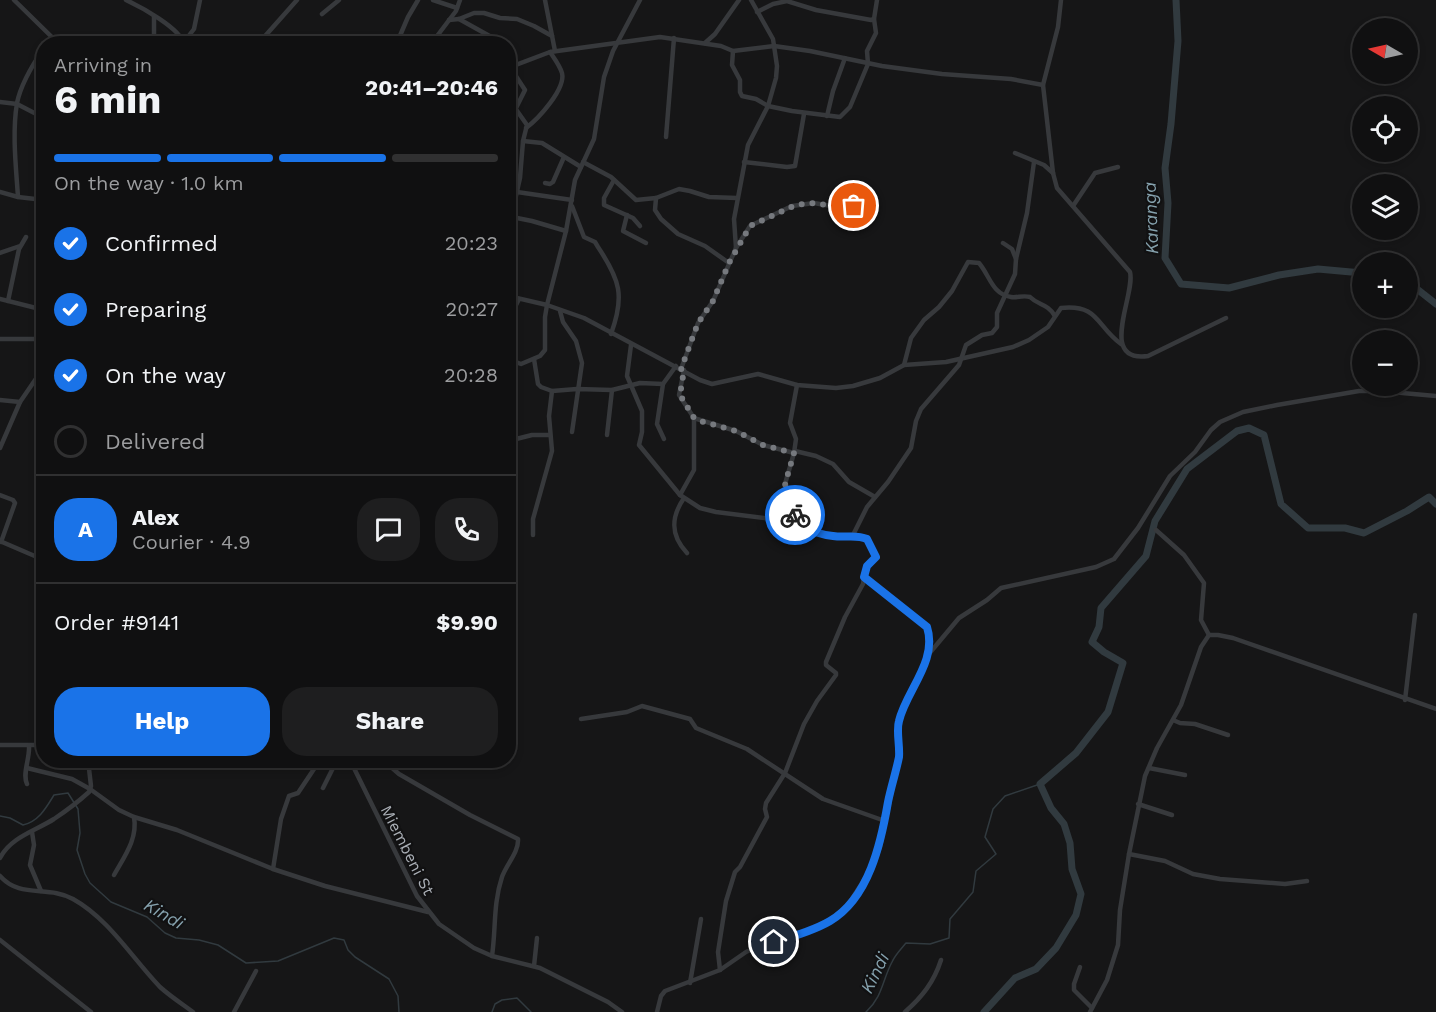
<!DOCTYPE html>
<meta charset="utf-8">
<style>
body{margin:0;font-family:"Work Sans",sans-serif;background:#1e1e1f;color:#f1f3f6;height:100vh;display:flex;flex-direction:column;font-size:22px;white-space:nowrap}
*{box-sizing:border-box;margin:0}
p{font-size:20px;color:#9c9d9f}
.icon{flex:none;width:33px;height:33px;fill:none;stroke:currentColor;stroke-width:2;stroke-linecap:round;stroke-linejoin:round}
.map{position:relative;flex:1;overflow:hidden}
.details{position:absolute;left:36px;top:36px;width:480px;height:732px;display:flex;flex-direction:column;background:#101011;border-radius:24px;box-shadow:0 3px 9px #0003,0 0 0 2px #303031}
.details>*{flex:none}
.needle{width:39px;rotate:279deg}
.buttons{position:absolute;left:1352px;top:18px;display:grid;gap:12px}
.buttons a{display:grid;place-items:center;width:66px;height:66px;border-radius:50%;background:#101011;box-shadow:0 3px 9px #0003,0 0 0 2px #303031;font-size:30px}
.pin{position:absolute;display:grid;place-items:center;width:51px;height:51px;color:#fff;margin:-26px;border:3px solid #fff;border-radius:50%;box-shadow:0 2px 6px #0007}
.courier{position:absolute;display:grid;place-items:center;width:60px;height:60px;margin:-30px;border:4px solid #1a73e8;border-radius:50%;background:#fff;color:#222;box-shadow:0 2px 8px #0007}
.summary em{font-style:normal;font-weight:700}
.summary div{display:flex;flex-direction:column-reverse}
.summary{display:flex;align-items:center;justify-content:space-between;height:102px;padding:0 18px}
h1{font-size:39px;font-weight:700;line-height:45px}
.bar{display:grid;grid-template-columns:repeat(4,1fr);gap:9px 6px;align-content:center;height:72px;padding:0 18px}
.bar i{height:8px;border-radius:4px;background:#303031}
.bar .current{background:#1a73e8}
.bar p{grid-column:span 4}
.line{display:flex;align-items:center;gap:15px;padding:0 18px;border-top:2px solid #303031}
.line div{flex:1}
.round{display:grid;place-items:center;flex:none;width:63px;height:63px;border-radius:24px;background:#1e1e1f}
ol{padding:0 18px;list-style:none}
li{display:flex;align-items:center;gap:18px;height:66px}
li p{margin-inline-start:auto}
li .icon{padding:6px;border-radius:50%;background:#1a73e8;color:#fff;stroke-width:4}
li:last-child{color:#9c9d9f}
li i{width:33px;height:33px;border:3px solid #303031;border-radius:50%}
.button{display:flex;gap:12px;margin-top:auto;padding:12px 18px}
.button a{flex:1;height:69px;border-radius:24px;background:#1a73e8;color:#fff;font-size:24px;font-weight:700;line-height:69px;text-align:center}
.button a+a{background:#1e1e1f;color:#f1f3f6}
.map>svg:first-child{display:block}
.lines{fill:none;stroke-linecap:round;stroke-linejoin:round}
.stream{stroke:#313a3f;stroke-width:1.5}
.river{stroke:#313a3f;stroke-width:7}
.minor{stroke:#37393c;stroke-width:4.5}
.done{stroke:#76797e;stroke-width:6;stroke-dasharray:0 10.8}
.route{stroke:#1a73e8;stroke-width:8}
.labels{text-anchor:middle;stroke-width:4.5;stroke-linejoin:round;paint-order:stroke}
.street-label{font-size:16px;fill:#aaafb6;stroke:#111112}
.water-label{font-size:18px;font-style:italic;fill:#85a1ad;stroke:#111112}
</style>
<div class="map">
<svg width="1436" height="1012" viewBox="0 0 1436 1012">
<rect width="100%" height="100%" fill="#161617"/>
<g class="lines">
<g class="stream">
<path d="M0,816L10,818L23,825C39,821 46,808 54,795L68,793L78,809L80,833L77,850L85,874L90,883L111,902L147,917L165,933L176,938L199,940L218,945L246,963L278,961L334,938L344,940L348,950L355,957L389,979L398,996L399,1012"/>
<polyline points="492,1012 495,1004 502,1000 517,998 531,1012"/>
<path d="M866,1012C883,996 882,981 892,962C895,955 901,949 906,943L930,944L949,938L950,919L973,892L976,871L996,854L985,837L993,809L1005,796L1040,784"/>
</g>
<g class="river">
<polyline points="1176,0 1178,41 1171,124 1165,168 1168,203 1165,258 1181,284 1229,288 1279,275 1318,269 1362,273"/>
<polyline points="1407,286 1417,289 1436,304"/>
<polyline points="984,1012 1015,978 1036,969 1056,948 1076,915 1081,894 1072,869 1070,843 1064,824 1051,808 1040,784 1076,753 1108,712 1123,663 1104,652 1092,642 1099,627 1101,608 1146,556 1155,521 1187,469 1237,431 1249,428 1264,435 1281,504 1308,528 1345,528 1364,533 1407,511 1429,497 1436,504"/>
</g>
<g class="minor">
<polyline points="14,0 59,44"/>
<path d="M126,0C141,7 180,28 184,44"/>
<polyline points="433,0 457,8"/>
<polyline points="545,0 555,51"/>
<path d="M1061,0L1058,27L1043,85L1053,173L1057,188L1130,272C1136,294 1097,363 1148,356L1226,318"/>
<polyline points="757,12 773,4 787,1 816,10 871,20 874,19 877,0"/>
<polyline points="322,14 339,0"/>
<polyline points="154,16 154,42"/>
<polyline points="459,19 495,39"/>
<polyline points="449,20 459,19 474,13 484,13 500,18 517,19 534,26 552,36"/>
<polyline points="184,42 194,29 200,0"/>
<polyline points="705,43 715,34 739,0"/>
<polyline points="102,44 124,41 166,44"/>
<polyline points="258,44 297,0"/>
<polyline points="383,44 399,38 408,17 418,0"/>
<polyline points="431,44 456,11 460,0"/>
<polyline points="733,51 732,65 740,80 740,92 742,96 756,99 768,106 792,111 840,117 850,107 868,64 867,51 876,33 874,19"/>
<polyline points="510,67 525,90 516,108"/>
<polyline points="508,68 550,52 660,37 721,46 733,51 774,46 810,51 882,66 942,74 1011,79 1043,85"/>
<polyline points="508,98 527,125 523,141 520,178 508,231"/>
<polyline points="0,102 17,104 44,118"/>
<polyline points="827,116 833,91 845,58"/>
<path d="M526,128C538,119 566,89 562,73C560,66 554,58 550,52"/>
<polyline points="666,137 674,38"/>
<polyline points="523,141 542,143 581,167"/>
<polyline points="1015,153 1044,165 1053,173"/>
<polyline points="44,160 44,172"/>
<polyline points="583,162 611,177 636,200 656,198 679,189 690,191 709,197 737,198"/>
<polyline points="744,162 787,167 795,166 804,114"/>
<polyline points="614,180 604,198 604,205 633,218 640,226"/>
<polyline points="545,183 550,184 553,182 564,157"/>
<polyline points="0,192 18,197 44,200"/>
<polyline points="517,192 572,200"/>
<path d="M18,197C16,167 12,133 17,103C21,83 33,64 44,48"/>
<polyline points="656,198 655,210 661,219 678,234 705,246 729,263"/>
<path d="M572,206L584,237L595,242L598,247C620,280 625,296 611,334"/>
<polyline points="1073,206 1095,173 1118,167"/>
<polyline points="627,215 623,231 646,243"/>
<polyline points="512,217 532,221 566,231"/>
<polyline points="1003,243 1012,249 1016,259"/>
<polyline points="736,248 750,226 792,206 814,203 848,209 855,205 863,204"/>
<polyline points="0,253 20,246"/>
<polyline points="508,287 515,269"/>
<path d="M508,296L547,305L584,318L700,380L712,384L758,374L797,385L836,388L853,386L880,378L904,365L946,362L1013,347L1029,340L1048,327L1061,308C1099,304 1096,326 1121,344"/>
<polyline points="0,299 44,310"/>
<polyline points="8,301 19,249 26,237"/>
<polyline points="560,311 563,322 576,341 582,363 572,432"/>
<polyline points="508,314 513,311 519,299"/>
<polyline points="0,339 44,339"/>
<polyline points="631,345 627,376 642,411 642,432 639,445 680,495 700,508 716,512 780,520 796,524"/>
<polyline points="508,359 521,364 540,356 545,350 545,317 547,305 566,231 575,180 594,139 604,77 613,51 640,0"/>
<polyline points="534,359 538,384 541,387 552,391 577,389 612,390 640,383 663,384 676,366"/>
<path d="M904,365L911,338L924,320L939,307L952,291L968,262L979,263C990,276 992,294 1011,297C1017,298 1023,295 1030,297C1039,306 1047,303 1055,316"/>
<polyline points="681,369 698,323 713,301 736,248 734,219 748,145 768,106 776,78 777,66 773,39 751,0"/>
<polyline points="684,370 679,395 694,418 697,419 736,431 763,445 794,453"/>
<polyline points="663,384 657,424 664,439"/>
<polyline points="0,400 20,402"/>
<polyline points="512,409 516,439 532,435 550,435"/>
<polyline points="607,435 612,390"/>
<polyline points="0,448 20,402 44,367"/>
<polyline points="795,451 816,456 833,464 849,482 875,497"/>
<polyline points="0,495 13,500 15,503 1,542"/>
<polyline points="680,495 694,470 694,418"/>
<path d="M684,498C671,517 670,535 687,553"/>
<polyline points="1156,530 1184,555 1204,583 1201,620 1209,635"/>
<polyline points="533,535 533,519 552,451 549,416 552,391"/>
<polyline points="853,535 867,507 888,482 911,448 916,421 921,409 959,365 966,345 982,335 992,333 997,327 997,313 1015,274 1016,259 1027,213 1034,162"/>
<polyline points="0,541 44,560"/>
<polyline points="864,577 927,627 928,654"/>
<polyline points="1405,700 1415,615"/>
<polyline points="581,719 627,712 642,706 690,719 696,728 747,749 823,799 885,821"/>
<polyline points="1173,720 1180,723 1195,724 1228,735"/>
<polyline points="0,745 44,745"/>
<polyline points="350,760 417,896 439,924 474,948 492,956 540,968 608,1002 622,1012"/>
<path d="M391,760V767L399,774L470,815L518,839C519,852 506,865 502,877C493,904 496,929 492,956"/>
<polyline points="27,768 72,779 90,789 119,810 134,817 177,830 273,869 325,886 428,912"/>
<polyline points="1149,768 1185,775"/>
<path d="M27,784C22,774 30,758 29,746"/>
<polyline points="323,788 337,760"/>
<polyline points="1138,804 1172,815"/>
<polyline points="32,832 34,845 30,865 41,891"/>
<polyline points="1129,854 1165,861 1193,874 1220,879 1285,884 1307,881"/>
<path d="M0,858C11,837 35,831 54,819C66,811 78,802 89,792L91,786L88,760"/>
<polyline points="273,869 281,819 289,796 298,793 320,760"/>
<path d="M114,875C124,857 138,839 134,817"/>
<path d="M0,876C20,899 48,885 73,899C109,919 132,958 160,987C170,996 182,1004 193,1012"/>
<polyline points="0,940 91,1012"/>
<polyline points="534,966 537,938"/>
<polyline points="1080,967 1074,984 1074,990 1092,1008"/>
<polyline points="720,970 718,952 726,901 735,872 740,867 767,817 765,809 766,803 785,773 804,724 817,701 836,675 836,673 826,665 826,662 845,617 863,584 865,571 876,557 870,544 865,538 853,535 829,536 796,524 792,499 785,484 794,453 796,439 790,423 797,385"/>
<polyline points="690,983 701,919"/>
<polyline points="234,1012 256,971"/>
<polyline points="657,1012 661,996 665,991 720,970 746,952 761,945 787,938 827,923 846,908 873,866 880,847 897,766 900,748 898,727 901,713 919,678 928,655 959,618 987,600 1001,588 1096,567 1114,559 1138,528 1170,476 1195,452 1211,430 1220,422 1243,412 1277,405 1359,391 1380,391 1436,396"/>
<path d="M905,1012C922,997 934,982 941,960"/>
<polyline points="1090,1012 1107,980 1118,945 1120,910 1129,854 1145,776 1157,748 1181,705 1201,647 1209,635 1218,635 1233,638 1436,709"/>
</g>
</g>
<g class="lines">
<polyline class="done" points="795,515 792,499 785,484 794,453 763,445 736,431 697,420 694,418 680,395 684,370 681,369 698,323 713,301 729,263 750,226 796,205 814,203 848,209 854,206"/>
<path class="route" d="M774,942C792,937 813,931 830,921C869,898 881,843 888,802C891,787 896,772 899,757C900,745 896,731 899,721C906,691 938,661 927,627L864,577L867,566L876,557L867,539C856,534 846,538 833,536C821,535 808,530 796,524L795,515"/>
</g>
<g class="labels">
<g class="street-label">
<text transform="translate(408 850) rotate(63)" y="6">Miembeni St</text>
</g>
<g class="water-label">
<text transform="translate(1151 218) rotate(-92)" y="6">Karanga</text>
<text transform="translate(164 914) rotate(30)" y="6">Kindi</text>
<text transform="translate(875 973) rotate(-64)" y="6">Kindi</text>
</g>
</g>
</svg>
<div class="buttons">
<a><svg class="needle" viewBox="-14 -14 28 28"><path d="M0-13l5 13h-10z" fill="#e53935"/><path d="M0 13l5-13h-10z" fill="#9c9d9f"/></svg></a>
<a><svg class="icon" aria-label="locate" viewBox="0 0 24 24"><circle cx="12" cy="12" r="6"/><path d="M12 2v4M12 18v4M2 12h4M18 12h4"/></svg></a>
<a><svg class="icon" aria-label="layers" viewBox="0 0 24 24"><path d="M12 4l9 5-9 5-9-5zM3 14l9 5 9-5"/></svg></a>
<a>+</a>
<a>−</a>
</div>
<div class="pin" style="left:854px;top:206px;background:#ea580c"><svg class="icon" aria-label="bag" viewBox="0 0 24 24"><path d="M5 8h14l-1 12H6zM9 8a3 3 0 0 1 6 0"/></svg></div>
<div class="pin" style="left:774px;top:942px;background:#1f2937"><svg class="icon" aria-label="home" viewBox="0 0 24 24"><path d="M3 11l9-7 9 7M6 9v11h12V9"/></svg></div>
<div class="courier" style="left:795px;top:515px"><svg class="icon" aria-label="bike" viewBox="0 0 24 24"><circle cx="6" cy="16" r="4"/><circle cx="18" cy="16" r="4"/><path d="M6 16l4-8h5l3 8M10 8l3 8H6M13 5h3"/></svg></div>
<section class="details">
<div class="summary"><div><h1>6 min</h1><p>Arriving in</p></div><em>20:41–20:46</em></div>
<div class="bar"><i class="current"></i><i class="current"></i><i class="current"></i><i></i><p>On the way · 1.0 km</p></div>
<ol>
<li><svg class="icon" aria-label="check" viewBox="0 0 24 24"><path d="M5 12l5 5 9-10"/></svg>Confirmed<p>20:23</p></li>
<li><svg class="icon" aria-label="check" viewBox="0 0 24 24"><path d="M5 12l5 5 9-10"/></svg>Preparing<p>20:27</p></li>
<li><svg class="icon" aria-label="check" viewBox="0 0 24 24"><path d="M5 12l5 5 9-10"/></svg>On the way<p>20:28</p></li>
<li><i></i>Delivered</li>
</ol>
<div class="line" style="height:108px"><b class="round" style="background:#1a73e8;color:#fff">A</b><div><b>Alex</b><p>Courier · 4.9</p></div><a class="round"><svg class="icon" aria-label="chat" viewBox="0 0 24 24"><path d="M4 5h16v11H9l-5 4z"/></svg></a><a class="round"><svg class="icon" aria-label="phone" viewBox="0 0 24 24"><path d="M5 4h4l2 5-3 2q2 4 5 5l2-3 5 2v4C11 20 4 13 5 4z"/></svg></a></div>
<div class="line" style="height:78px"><div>Order #9141</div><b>$9.90</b></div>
<div class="button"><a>Help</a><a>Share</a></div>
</section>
</div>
